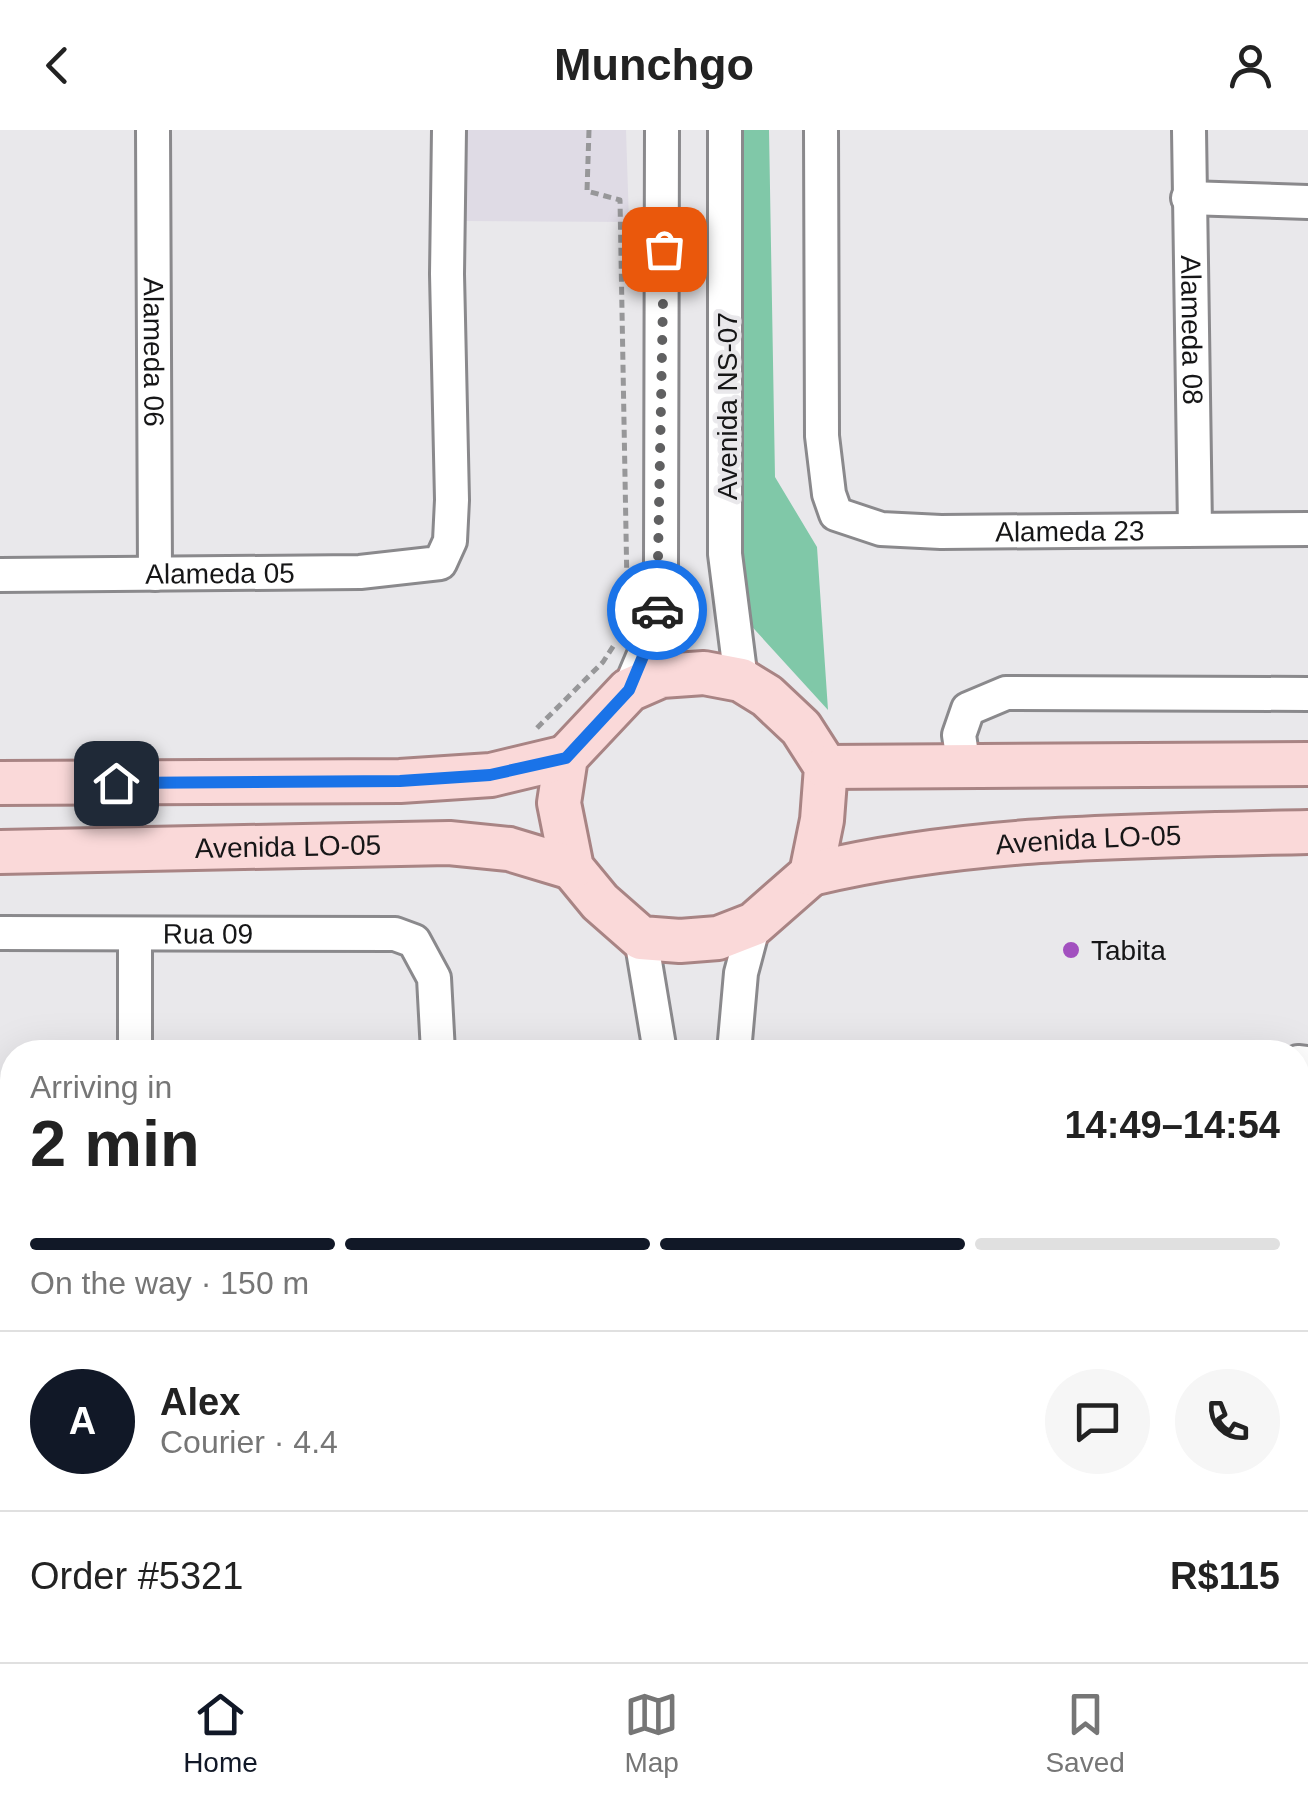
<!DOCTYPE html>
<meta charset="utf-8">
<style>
body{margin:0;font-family:Arial,sans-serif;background:#f6f6f6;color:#222;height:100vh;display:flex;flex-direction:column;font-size:38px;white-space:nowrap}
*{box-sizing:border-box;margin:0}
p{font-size:32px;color:#767676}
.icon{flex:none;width:55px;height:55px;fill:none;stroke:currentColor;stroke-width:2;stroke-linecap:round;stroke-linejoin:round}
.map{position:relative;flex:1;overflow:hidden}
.panel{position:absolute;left:0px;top:910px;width:1310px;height:622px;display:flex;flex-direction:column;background:#fff;border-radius:40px 40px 0 0;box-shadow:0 10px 40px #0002}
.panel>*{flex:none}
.pin{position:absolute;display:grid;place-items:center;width:85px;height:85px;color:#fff;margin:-42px;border-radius:20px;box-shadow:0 5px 15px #0006}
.courier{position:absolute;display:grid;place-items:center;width:100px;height:100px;margin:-50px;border:8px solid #1a73e8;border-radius:50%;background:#fff;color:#222;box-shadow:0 2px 12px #0007}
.summary em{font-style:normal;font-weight:700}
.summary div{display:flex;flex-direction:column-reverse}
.summary{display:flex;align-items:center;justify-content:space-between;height:170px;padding:0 30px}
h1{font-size:65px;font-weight:700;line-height:75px}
.bar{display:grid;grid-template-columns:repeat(4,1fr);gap:15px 10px;align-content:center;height:120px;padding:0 30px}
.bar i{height:12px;border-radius:8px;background:#e0e0e0}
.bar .current{background:#111827}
.bar p{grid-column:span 4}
.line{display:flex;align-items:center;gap:25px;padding:0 30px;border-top:2px solid #e0e0e0}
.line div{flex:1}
.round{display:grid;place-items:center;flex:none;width:105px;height:105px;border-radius:52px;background:#f6f6f6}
header{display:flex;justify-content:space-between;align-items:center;height:130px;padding:0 30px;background:#fff;font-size:45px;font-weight:700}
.tab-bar{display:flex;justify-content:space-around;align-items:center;height:140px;border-top:2px solid #e0e0e0;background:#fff;font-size:28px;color:#767676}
.tab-bar a{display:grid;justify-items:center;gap:5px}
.tab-bar .current{color:#111827}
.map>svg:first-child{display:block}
.built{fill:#dfdbe5}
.green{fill:#80c8a8}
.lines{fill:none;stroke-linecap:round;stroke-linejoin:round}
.minor-casing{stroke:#8a898c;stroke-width:38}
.major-casing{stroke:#a88484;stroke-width:48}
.path{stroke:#979799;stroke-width:5;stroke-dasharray:8 5;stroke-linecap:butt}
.minor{stroke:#fff;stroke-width:32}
.major{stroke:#fad9d9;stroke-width:42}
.done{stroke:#606061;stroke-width:10;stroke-dasharray:0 18}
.route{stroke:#1a73e8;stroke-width:12}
.poi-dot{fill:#a250bf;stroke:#e9e8eb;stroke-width:4}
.labels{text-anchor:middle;stroke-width:9;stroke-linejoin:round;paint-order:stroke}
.street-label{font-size:28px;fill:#161617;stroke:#e9e8eb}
.poi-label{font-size:28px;fill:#161617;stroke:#e9e8eb;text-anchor:start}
</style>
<header><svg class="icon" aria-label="back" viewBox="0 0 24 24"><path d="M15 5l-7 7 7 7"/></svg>Munchgo<svg class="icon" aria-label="person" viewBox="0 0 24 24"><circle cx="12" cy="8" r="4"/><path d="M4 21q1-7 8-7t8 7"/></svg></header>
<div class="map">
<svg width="1308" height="1532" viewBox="0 0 1308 1532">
<rect width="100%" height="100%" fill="#e9e8eb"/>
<polygon class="built" points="464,0 626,0 629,92 463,91"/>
<polygon class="green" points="720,0 769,0 775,347 817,417 828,580 734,477"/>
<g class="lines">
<g class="minor-casing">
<g id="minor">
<path id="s1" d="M153,0L155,444"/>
<polyline points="725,0 725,424 741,550"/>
<path id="s2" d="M821,0L822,306L829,364L836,384L881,399L941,402L1308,399"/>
<path id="s3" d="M1189,0L1195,398"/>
<polyline points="1188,68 1308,72"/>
<path id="s4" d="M0,445L360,442L440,433L450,411L452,370L447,144L449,0"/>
<polyline points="629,560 654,501 661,436 662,0"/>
<polyline points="964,638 959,605 968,579 1006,563 1308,564"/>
<path id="s5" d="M0,803L395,804L414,811L434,848L438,922"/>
<polyline points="135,805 135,922"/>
<polyline points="641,808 660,922"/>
<polyline points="734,922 741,843 754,794"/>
<polyline points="1298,932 1308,933"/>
<polyline points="1298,1225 1308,1225"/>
<polyline points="0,1418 12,1411"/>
<polyline points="389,1520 401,1532"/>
<polyline points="669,1520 670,1532"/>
<polyline points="736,1520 736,1532"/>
<polyline points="822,1532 822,1520"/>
</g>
</g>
<g class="major-casing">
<g id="major">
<polygon points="704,543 741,550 767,566 801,598 826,637 822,690 811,744 754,794 718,808 680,811 641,808 600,772 572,738 559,673 566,627 629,560 661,546"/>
<polyline points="826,637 1308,634"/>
<polyline points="0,653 400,651 491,645 566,627"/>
<path id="s6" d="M0,722L449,713L509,719L572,738"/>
<path id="s7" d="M811,744C973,705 1142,706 1308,702"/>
</g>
</g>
<g class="path">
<polyline points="589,0 587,61 620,70 627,457"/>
<polyline points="537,598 603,532 614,515"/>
</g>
<use href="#minor" class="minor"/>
<use href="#major" class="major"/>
</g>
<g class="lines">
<polyline class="done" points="657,480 664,119"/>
<polyline class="route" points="116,653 400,651 490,645 566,628 629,560 654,500 657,480"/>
</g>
<circle class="poi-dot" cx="1071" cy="820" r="10"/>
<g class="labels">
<g class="street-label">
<text dy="10" stroke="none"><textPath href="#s3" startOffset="200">Alameda 08</textPath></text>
<text dy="10" stroke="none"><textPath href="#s1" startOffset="222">Alameda 06</textPath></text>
<text transform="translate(727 276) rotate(-90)" y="10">Avenida NS-07</text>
<text dy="10" stroke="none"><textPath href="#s2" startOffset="622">Alameda 23</textPath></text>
<text dy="10" stroke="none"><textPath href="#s4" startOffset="220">Alameda 05</textPath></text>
<text dy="10" stroke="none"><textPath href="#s7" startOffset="280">Avenida LO-05</textPath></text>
<text dy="10" stroke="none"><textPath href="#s6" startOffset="288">Avenida LO-05</textPath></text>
<text dy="10" stroke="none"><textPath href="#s5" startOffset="208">Rua 09</textPath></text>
</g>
<g class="poi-label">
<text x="1091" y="830">Tabita</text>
</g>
</g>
</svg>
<div class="pin" style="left:664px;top:119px;background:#ea580c"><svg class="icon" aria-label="bag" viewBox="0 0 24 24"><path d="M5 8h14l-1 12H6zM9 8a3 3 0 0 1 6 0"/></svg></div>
<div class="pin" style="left:116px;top:653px;background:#1f2937"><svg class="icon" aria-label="home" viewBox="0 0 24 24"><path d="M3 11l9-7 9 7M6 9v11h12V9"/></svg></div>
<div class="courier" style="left:657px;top:480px"><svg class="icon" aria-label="car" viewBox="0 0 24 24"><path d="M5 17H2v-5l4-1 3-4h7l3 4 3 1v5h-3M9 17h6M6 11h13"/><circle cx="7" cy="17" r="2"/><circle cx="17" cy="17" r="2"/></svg></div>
<section class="panel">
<div class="summary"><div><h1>2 min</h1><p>Arriving in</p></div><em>14:49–14:54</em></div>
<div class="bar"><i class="current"></i><i class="current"></i><i class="current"></i><i></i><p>On the way · 150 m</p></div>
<div class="line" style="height:180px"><b class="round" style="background:#111827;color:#fff">A</b><div><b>Alex</b><p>Courier · 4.4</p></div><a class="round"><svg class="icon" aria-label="chat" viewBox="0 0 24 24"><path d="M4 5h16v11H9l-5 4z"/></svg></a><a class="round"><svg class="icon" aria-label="phone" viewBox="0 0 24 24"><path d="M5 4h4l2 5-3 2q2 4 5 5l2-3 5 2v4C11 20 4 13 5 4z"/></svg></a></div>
<div class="line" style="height:130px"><div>Order #5321</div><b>R$115</b></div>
</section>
</div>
<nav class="tab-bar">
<a class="current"><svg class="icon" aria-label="home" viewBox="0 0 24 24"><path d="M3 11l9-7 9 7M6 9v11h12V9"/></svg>Home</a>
<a><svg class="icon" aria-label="map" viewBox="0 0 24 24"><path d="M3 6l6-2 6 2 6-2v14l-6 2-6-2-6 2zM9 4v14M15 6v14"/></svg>Map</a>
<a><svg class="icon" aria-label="saved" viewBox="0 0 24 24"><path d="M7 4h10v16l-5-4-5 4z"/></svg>Saved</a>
</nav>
